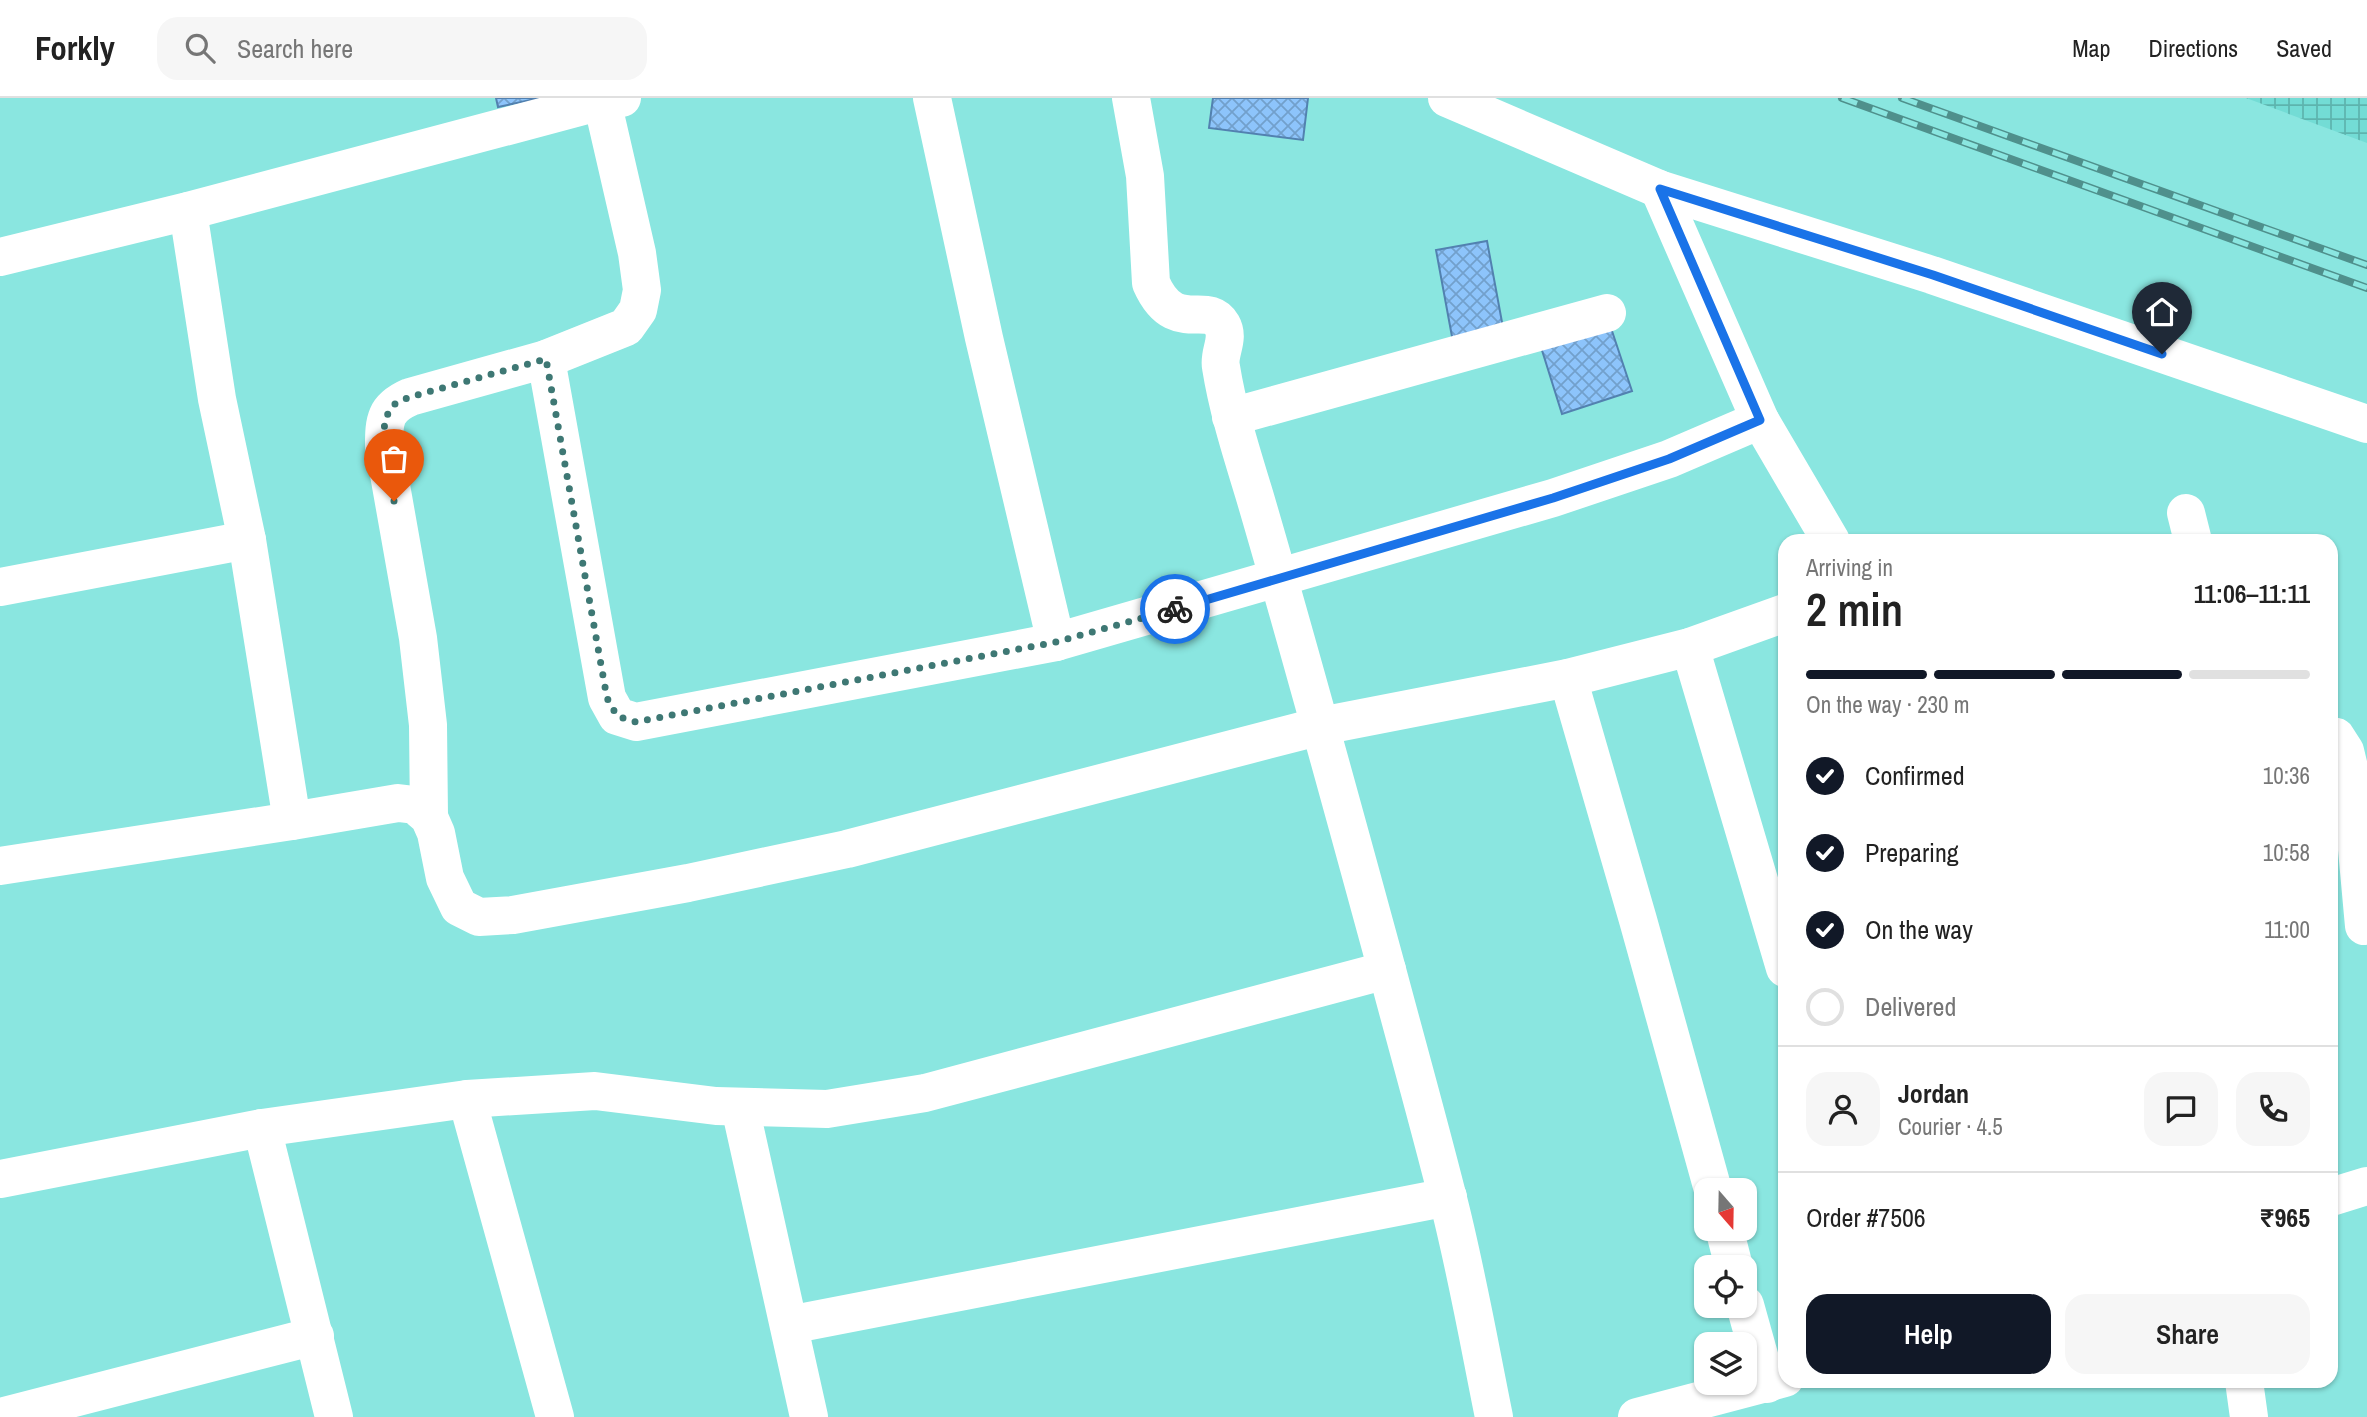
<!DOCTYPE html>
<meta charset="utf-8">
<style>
body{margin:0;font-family:"Archivo Narrow",sans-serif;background:#f6f6f6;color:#222;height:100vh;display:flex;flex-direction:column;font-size:26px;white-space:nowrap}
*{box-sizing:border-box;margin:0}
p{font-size:23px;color:#767676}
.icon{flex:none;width:38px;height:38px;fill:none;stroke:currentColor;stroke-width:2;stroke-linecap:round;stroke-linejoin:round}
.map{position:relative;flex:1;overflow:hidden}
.panel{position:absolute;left:1778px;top:436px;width:560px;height:854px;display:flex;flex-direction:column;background:#fff;border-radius:21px;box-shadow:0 2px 5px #0004}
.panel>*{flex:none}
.needle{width:46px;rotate:160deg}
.buttons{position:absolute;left:1694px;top:1080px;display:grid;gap:14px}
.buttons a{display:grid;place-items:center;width:63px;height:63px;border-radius:14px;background:#fff;box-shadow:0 2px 5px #0004;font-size:35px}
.pin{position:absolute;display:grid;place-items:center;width:60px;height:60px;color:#fff;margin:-72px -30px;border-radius:50% 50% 50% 0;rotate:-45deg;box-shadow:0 0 7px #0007}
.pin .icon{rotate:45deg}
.courier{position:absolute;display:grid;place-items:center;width:70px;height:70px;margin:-35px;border:5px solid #1a73e8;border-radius:50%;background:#fff;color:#222;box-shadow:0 2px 9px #0007}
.head em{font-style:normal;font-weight:600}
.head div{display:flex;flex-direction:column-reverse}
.head{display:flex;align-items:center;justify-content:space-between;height:119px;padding:0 28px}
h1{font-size:46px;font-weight:600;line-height:52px}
.bar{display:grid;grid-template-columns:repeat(4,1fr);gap:10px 7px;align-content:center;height:84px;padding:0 28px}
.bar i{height:9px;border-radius:5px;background:#e0e0e0}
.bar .current{background:#111827}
.bar p{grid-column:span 4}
.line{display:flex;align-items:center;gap:18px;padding:0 28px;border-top:2px solid #e0e0e0}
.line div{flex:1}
.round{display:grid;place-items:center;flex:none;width:74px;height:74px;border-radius:21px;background:#f6f6f6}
ol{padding:0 28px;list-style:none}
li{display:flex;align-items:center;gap:21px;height:77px}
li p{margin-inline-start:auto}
li .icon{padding:7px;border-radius:50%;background:#111827;color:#fff;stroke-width:4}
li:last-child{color:#767676}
li i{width:38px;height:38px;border:4px solid #e0e0e0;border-radius:50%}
.action{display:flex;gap:14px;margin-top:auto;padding:14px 28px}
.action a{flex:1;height:80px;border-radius:21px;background:#111827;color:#fff;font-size:28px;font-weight:600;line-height:80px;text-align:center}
.action a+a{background:#f6f6f6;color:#222}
header{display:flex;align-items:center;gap:42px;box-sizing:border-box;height:98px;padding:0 35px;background:#fff;border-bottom:2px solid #e0e0e0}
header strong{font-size:33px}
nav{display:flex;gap:38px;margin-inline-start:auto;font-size:24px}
.search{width:490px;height:63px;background:#f6f6f6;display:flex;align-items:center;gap:18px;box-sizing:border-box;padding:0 24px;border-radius:21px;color:#767676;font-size:26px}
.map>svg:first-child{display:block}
.industrial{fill:url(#industrial-grid)}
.building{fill:url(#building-cross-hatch);stroke:#5281b0;stroke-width:2}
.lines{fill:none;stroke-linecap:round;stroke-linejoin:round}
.street{stroke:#fff;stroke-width:38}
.secondary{stroke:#fff;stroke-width:38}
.rail-casing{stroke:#4f908c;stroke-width:8}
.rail{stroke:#8ae6e0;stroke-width:5;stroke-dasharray:16;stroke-linecap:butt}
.done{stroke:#3e7874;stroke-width:7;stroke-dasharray:0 12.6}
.route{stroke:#1a73e8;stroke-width:9}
</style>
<header>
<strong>Forkly</strong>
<div class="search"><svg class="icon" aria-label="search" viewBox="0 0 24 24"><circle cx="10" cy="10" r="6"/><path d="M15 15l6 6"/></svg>Search here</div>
<nav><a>Map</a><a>Directions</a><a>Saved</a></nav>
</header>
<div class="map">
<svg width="2367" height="1319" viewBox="0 0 2367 1319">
<defs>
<pattern id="industrial-grid" width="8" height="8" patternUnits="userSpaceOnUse" patternTransform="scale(1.75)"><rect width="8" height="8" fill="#73dcd5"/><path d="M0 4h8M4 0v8" fill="none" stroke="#5db4ae"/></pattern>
<pattern id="building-cross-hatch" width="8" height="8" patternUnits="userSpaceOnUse" patternTransform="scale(1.75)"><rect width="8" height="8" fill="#8dc4fb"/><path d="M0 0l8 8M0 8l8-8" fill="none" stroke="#72a0cc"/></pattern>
</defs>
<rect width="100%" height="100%" fill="#8ae6e0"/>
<polygon class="industrial" points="2246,0 2367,0 2367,45"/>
<g class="building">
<polygon points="496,0 540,0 498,9"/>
<polygon points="1213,0 1308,0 1303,42 1209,30"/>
<polygon points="1487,143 1504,235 1453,244 1436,152"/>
<polygon points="1609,224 1632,293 1562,316 1540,246"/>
</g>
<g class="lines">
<g class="street">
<polyline points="932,0 984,240 1056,544"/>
<path d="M1131,0L1145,78L1151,185C1175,239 1207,201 1222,227C1230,241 1218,255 1221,269C1228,313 1242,356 1255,399C1301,556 1344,714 1387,872C1407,947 1428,1022 1447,1097C1466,1170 1479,1245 1494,1319"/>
<polyline points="1447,0 1659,91 1932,177 2367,326"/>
<polyline points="1659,91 1760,322 1831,443"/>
<polyline points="188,113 217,301 247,442 292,723 398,705 415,707 429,719 436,735 445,780 459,809 479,819 513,817 688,785 847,751 1321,628 1568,580 1690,549 1785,515"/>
<polyline points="0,159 188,113 602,3 622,0"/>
<polyline points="546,261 607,600 617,618 636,624 1056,544 1553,400 1669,361 1760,322"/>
<polyline points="1231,319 1607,215"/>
<polyline points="2186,415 2193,443"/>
<polyline points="0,489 247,442"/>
<polyline points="1690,549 1785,870"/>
<polyline points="1568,580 1638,822 1713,1092"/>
<polyline points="2331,638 2336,639 2345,653 2350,674 2364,828"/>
<path d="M429,719L428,627L418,540L384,348C384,322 385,310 410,299L546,261L626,229L638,212L642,192L637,155L602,3"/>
<polyline points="0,768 292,723"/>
<polyline points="467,1001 555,1319"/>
<polyline points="740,1009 809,1319"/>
<polyline points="262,1030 334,1319"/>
<polyline points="0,1081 262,1030 467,1001 595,993 716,1008 827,1011 925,995 1387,872"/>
<polyline points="1724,1130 1734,1169"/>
<polyline points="1745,1207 1767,1286"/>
<polyline points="789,1227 1448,1099"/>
<polyline points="2244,1283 2249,1319"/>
<polyline points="0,1319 315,1238"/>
</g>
<g class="secondary">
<polyline points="2331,1099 2367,1088"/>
<polyline points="1637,1319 1785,1280"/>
</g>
<g class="rail-casing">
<g id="rail">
<polyline points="1842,0 2367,190"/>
<polyline points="1902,0 2367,167"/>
</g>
</g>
<use href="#rail" class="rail"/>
</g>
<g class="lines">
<path class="done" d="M394,403C389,378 373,325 395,306C398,303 406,301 410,299L546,261L607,600L617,618L636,624L1056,544L1175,511"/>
<polyline class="route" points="1175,511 1553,400 1669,361 1760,322 1660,91 1933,177 2162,256"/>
</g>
</svg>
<div class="buttons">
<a><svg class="needle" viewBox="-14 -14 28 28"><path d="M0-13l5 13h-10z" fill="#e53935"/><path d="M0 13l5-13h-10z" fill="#767676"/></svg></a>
<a><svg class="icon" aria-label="locate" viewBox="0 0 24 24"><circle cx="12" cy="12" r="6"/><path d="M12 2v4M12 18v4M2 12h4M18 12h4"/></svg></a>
<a><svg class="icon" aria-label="layers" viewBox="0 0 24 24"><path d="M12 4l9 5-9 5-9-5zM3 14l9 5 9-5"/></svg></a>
</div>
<div class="pin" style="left:394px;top:403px;background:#ea580c"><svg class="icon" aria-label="bag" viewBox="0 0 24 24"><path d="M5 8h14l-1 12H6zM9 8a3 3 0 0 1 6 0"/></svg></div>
<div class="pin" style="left:2162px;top:256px;background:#1f2937"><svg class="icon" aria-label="home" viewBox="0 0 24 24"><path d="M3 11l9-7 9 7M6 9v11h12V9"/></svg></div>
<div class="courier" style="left:1175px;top:511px"><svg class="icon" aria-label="bike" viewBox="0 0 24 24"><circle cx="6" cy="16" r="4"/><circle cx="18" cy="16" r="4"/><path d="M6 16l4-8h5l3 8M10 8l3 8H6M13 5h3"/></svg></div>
<section class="panel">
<div class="head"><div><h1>2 min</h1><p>Arriving in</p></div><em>11:06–11:11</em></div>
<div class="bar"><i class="current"></i><i class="current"></i><i class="current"></i><i></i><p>On the way · 230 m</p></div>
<ol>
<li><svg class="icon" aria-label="check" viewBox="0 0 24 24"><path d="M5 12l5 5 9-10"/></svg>Confirmed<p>10:36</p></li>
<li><svg class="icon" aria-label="check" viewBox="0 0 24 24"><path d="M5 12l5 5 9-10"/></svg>Preparing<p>10:58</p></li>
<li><svg class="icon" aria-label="check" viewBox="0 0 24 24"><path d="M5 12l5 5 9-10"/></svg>On the way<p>11:00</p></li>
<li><i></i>Delivered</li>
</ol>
<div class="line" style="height:126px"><a class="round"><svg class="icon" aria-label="person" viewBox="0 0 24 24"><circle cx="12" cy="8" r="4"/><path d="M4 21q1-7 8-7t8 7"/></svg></a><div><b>Jordan</b><p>Courier · 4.5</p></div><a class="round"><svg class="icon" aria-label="chat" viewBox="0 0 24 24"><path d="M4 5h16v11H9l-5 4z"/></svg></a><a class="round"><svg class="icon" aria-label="phone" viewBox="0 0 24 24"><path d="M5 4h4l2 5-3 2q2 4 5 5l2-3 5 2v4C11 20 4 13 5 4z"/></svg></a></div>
<div class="line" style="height:91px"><div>Order #7506</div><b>₹965</b></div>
<div class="action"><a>Help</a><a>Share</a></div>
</section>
</div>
